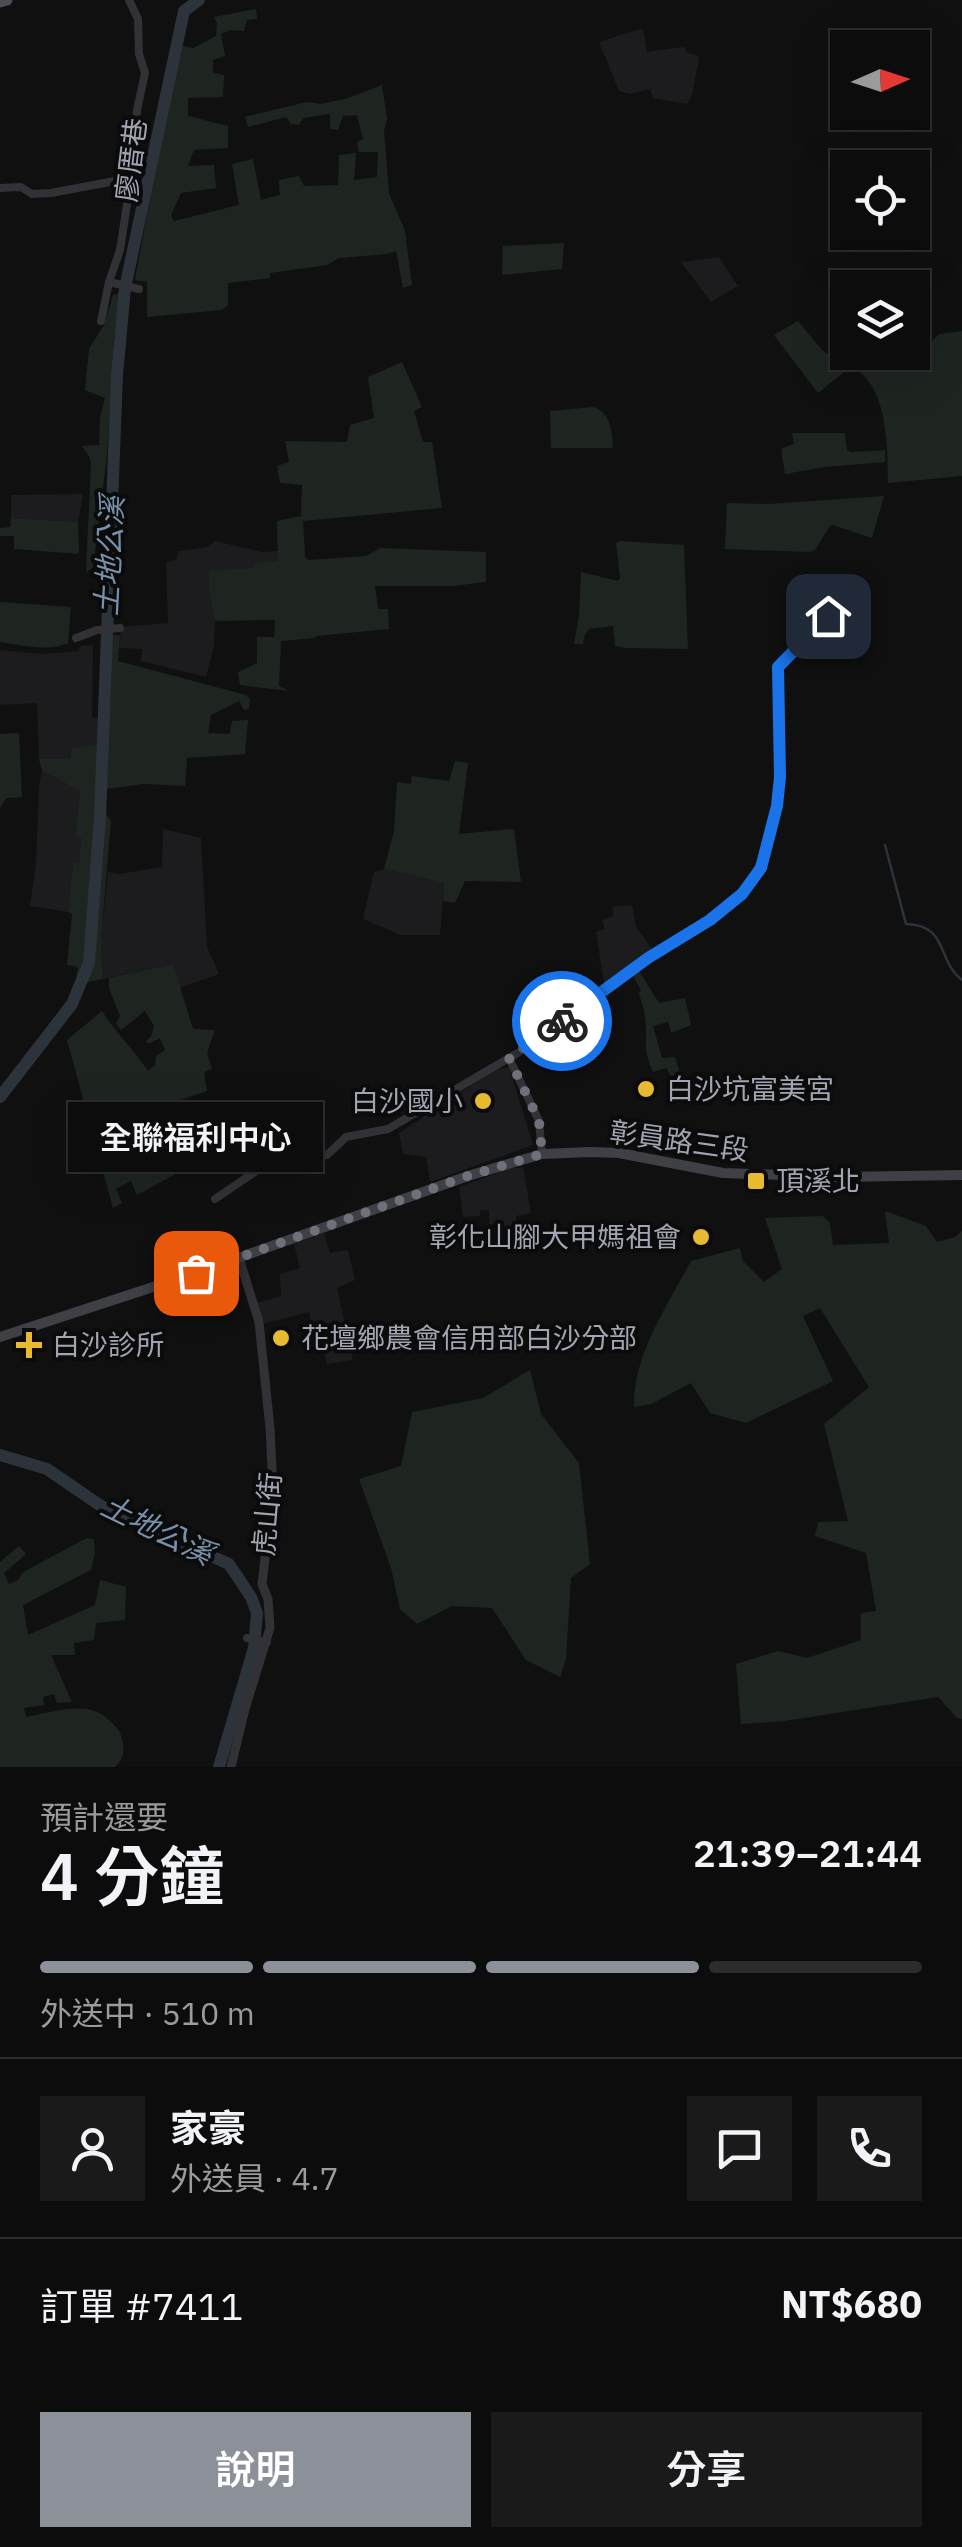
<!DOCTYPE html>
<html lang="zh-TW">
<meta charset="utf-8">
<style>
body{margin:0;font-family:"IBM Plex Sans","Noto Sans TC",sans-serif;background:#1a1a1b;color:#f1f3f6;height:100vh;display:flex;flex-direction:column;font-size:38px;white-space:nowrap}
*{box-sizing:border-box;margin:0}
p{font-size:32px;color:#9a9b9d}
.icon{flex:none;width:55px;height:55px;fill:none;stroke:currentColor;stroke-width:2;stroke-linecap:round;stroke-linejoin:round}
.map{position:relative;height:1767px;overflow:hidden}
.side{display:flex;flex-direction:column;background:#0c0c0d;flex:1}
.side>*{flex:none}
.needle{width:65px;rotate:87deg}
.fabs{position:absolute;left:830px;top:30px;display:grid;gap:20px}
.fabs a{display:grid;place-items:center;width:100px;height:100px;border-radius:0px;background:#0c0c0d;box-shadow:0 10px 40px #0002,0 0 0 2px #2c2c2e;font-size:50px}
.pin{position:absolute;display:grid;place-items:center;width:85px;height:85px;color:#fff;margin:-42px;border-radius:20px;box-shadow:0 5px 15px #0006}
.courier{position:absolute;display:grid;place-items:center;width:100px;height:100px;margin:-50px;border:8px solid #1a73e8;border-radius:50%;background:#fff;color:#222;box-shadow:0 2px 12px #0007}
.bubble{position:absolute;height:70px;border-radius:0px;background:#0c0c0d;box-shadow:0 10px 40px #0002,0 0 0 2px #2c2c2e;font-size:32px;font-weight:600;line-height:70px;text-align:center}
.summary em{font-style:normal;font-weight:600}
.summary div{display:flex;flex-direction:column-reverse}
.summary{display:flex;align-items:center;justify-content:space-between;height:170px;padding:0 40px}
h1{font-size:65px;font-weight:600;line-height:75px}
.bar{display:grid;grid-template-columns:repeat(4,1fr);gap:15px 10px;align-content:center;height:120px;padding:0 40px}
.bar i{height:12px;border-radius:8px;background:#2c2c2e}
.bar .current{background:#8c9099}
.bar p{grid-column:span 4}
.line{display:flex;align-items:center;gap:25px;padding:0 40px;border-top:2px solid #2c2c2e}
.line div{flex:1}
.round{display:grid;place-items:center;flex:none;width:105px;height:105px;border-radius:0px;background:#1a1a1b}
.button{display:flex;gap:20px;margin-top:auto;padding:20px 40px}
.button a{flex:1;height:115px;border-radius:0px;background:#8c9099;color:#fff;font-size:40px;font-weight:600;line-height:115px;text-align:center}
.button a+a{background:#1a1a1b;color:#f1f3f6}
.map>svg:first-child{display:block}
.built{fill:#1c1c1e}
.green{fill:#1e2520}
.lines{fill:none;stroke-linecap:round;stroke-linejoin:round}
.stream{stroke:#2c333b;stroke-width:2.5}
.river{stroke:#2c333b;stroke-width:12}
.minor{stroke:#313136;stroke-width:8}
.tertiary{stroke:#313136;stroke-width:9}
.secondary{stroke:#3f4046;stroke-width:10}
.primary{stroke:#4d4e55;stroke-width:11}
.done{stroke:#6e7179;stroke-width:10;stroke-dasharray:0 18}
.route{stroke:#1a73e8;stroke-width:12}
.poi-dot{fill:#e8ba31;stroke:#0b0b0c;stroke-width:4}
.labels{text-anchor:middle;stroke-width:8;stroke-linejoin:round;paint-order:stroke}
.street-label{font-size:28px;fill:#a1a5b1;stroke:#0b0b0c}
.poi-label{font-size:28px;fill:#a1a5b1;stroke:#0b0b0c;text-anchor:start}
.water-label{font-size:30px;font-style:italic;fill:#7990ab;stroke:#0b0b0c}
</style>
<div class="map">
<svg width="962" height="1767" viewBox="0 0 962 1767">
<rect width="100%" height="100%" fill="#101011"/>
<g class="built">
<polygon points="643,28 647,52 684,47 687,53 697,55 699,59 692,95 687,104 653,98 650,89 630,94 619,91 599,42"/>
<polygon points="719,257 738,286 711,302 681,262"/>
<polygon points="83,494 78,522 11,518 11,495"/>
<polygon points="215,541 262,552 278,551 278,560 256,563 253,568 209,592 215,621 214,646 206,677 141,661 142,649 119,648 121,627 168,623 166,563 177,559 178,551 208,547"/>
<polygon points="93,645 92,717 101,720 99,744 72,748 70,759 39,759 37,703 0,705 0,650 42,654 78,651 80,646"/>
<polygon points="42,771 80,791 75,835 81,838 79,864 73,864 68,912 30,906 36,864 39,785"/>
<polygon points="163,829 201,838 207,947 219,974 180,988 172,964 103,979 101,939 108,872 119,874 162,867"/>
<polygon points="384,869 444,883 440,935 401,935 363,919 374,872"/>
<polygon points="632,905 636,927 655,953 605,989 596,932 605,929 602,920 613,916 613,907"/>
<polygon points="509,1067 533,1145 430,1182 426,1157 403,1154 399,1133 495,1070"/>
<polygon points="523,1167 531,1213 516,1216 516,1231 503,1231 502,1225 489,1224 489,1210 480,1210 480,1216 463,1217 459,1187 509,1169"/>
<polygon points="324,1233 330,1253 348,1250 355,1280 337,1288 353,1360 327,1364 324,1351 316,1352 309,1312 263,1324 256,1303 281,1296 280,1274 300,1268 294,1244"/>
</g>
<g class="green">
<polygon points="256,9 257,19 247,20 244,31 230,30 221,34 225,56 213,60 213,73 224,75 223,97 188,98 188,116 228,126 228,148 194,150 188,166 214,165 216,188 181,193 171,215 174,221 239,205 232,164 253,159 261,200 280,195 279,180 299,176 304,186 338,185 339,155 356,153 354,180 377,177 378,152 359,152 357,142 363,139 357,115 343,116 338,130 330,129 330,114 303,118 299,125 291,124 286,117 248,127 245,117 307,102 321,104 348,98 382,85 387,119 384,131 389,193 405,231 412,285 403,288 396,251 387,254 339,258 327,265 270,273 270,278 228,283 228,305 222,310 147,317 147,282 135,280 168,100 182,46 193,48 216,36 217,23 214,17"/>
<polygon points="564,243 562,269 502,275 503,246"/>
<polygon points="120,293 114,338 107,455 93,568 86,572 91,463 89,456 82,446 99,445 100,418 105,398 85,390 89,349 104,325 113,295"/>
<path d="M798,321L822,350L832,357L841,349L847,348L848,352H912L913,340L923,335L932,341L939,334L962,331V476L888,483C888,448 888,381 850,367L818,393L774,335Z"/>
<polygon points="402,362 422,407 414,411 423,442 432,442 442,508 303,521 305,557 308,560 366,556 380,548 486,552 486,582 453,586 375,586 378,609 388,609 389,629 316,636 315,638 281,641 279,686 289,691 240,685 238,672 257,663 257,637 274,637 275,620 215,621 209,592 209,571 252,568 255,563 278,560 277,521 301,516 302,485 280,483 277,466 289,462 285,441 347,442 350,425 374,418 368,377"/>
<path d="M593,407C611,413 612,431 613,448H551L550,411Z"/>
<polygon points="792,433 845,433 847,450 851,452 885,450 885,462 824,467 785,474 781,449 794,444"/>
<polygon points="884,496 872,538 833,525 830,526 815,550 810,552 725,549 727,503 769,504"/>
<polygon points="11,518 78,522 79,554 14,549 14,536 0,536 0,528 10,527"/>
<polygon points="620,541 684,545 688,649 627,648 615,646 613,626 589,629 584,636 583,644 574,644 579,616 581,572 618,581 620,578 616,543"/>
<path d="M0,602L71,607L68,643C48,652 21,645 0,642Z"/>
<polygon points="110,635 120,635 118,661 246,695 250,699 249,709 244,710 239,701 211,715 208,733 230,734 232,721 248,720 245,754 187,758 185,786 144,784 106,789 105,812 111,821 101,939 103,979 75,985 78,967 67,965 72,914 68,912 73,863 79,863 81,838 75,836 80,791 42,771 39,759 70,759 72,748 99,744"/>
<polygon points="19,733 22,797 6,798 0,808 0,734"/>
<polygon points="455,761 468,763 459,834 514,829 521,882 465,881 455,903 443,901 444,883 384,869 394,831 397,782 411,784 412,776 449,781"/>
<path d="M173,964L193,1029L215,1030L207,1053L212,1069L204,1072L207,1091L168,1104L170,1110L148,1120L155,1133L174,1124L178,1135L144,1159L132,1161L123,1140L114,1144C118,1150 123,1163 128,1167C141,1176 170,1148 180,1139L196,1163L137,1195L131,1181L116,1189L122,1203L113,1208L67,1040L102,1011C116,1033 134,1050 148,1071L155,1065L156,1056L165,1050L160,1038L148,1044L146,1041L151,1037L154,1026L145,1011L121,1030L116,1023L120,1016L109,988V978Z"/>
<path d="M639,971L659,1003L685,998L691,1025L671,1033L668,1022L653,1026L662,1058L675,1057L680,1074L671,1076L666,1068L653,1072C650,1064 646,1055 646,1047C646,1025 647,1016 639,994L641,990L632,975Z"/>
<path d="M885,1211L926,1226L937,1242L955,1237L962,1231V1719L957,1718L938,1697L785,1721L741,1724L736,1664L778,1651L807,1658L861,1640V1613L876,1611L866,1553L815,1536L818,1522L848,1521L824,1424L869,1387L820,1308L803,1316L833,1381L746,1423L710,1413L691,1383L651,1404L634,1407C633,1355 667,1306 691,1261L740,1248L743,1261L764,1282L782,1269L765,1218L823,1216L830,1223L833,1245L889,1243Z"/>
<polygon points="530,1370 541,1414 579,1463 590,1564 571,1578 566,1659 560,1677 526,1660 492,1608 452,1606 417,1624 400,1609 391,1568 359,1479 401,1466 412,1412 483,1398"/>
<path d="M87,1538L94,1539L95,1553L91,1570L23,1605L28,1635L95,1605L100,1580L126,1587L125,1620L96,1623L94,1640L74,1643L75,1655H51L72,1702L57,1703L54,1694L43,1697L44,1705L24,1708L26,1717C52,1712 88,1699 109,1720C116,1727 120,1730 122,1739C125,1752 124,1758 115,1767H0V1562L19,1546L26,1554L4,1573L9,1584L18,1580L23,1572Z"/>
</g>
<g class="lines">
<path class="stream" d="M885,845L906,924C949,925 936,960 962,980"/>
<g class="river">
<polyline points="0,1097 72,1004 89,963 100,817 117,375 125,288 184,11 199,0"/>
<polyline points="0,1455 47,1469 101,1506 229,1564 251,1597 257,1613 254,1648 219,1767"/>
</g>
<g class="minor">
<polyline points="0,188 21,187 32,194 51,193 131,178"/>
<polyline points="109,282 139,289"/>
<polyline points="101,321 109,282 120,250 135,152 137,110 145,73 139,54 138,19 129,0"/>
<polyline points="76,638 97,630 120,628"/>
<polyline points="509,1058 539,1121 542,1154"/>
<path d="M215,1199L268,1163L278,1159L327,1155L346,1137L388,1129L521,1051C532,1038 550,1030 564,1019C593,998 621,976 651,956C724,910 762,898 777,805C783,772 779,738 778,705C777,693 776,680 778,667L828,616"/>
<polyline points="247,1638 267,1642"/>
</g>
<polyline class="tertiary" points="231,1767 245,1709 270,1628 268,1599 262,1584 273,1488 270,1428 259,1322 239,1258"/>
<polyline class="secondary" points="0,1337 196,1273 468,1176 542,1154 590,1152 619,1153 723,1173 841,1177 962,1175"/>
<polyline class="primary" points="0,2 7,0"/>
</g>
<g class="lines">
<polyline class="done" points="196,1273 468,1176 542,1154 539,1121 509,1058 562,1021"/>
<polyline class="route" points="562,1021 648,958 710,920 742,894 761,868 777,806 780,777 778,667 828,616"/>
</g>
<g class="poi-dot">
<circle cx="646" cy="1089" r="10"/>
<circle cx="483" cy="1101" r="10"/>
<rect x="746" y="1171" width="20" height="20" rx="5"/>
<circle cx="701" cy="1237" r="10"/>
<circle cx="281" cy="1338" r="10"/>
<path d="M24 1330h10v10h10v10h-10v10h-10v-10h-10v-10h10z"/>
</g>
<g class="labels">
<g class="street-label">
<text transform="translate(131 160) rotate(-83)" y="10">廖厝巷</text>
<text transform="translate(679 1141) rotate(8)" y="10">彰員路三段</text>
<text transform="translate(267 1514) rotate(-85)" y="10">虎山街</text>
</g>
<g class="poi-label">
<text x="666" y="1099">白沙坑富美宮</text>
<text x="463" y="1111" text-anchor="end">白沙國小</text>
<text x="776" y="1191">頂溪北</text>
<text x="681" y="1247" text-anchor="end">彰化山腳大甲媽祖會</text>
<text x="301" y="1348">花壇鄉農會信用部白沙分部</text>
<text x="52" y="1355">白沙診所</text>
</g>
<g class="water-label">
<text transform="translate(110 556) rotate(-87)" y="10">土地公溪</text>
<text transform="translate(157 1530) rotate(26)" y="10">土地公溪</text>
</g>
</g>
</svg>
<div class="fabs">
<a><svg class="needle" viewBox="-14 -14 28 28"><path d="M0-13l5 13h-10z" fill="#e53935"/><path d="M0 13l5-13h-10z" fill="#9a9b9d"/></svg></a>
<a><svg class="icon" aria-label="locate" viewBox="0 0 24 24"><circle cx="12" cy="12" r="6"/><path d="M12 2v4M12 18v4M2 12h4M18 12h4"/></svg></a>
<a><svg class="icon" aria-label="layers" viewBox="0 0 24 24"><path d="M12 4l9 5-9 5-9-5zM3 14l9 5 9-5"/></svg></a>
</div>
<div class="pin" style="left:196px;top:1273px;background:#ea580c"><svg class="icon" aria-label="bag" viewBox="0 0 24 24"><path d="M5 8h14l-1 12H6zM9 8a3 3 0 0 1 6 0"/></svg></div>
<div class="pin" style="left:828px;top:616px;background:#1f2937"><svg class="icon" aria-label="home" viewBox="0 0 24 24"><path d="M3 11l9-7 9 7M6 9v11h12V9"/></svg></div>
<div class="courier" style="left:562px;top:1021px"><svg class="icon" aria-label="bike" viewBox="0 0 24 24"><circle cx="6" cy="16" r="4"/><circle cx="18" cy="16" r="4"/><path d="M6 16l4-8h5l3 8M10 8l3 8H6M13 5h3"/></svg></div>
<div class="bubble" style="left:68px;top:1102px;width:255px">全聯福利中心</div>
</div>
<section class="side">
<div class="summary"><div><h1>4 分鐘</h1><p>預計還要</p></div><em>21:39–21:44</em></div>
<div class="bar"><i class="current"></i><i class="current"></i><i class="current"></i><i></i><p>外送中 · 510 m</p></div>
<div class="line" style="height:180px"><a class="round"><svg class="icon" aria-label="person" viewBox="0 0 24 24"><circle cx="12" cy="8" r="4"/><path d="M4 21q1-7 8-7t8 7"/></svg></a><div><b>家豪</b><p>外送員 · 4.7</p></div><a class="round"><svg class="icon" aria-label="chat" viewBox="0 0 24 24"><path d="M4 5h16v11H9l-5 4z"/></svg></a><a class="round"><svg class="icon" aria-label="phone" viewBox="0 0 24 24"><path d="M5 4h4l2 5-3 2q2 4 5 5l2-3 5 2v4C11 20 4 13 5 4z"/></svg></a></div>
<div class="line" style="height:130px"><div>訂單 #7411</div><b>NT$680</b></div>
<div class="button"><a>說明</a><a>分享</a></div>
</section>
